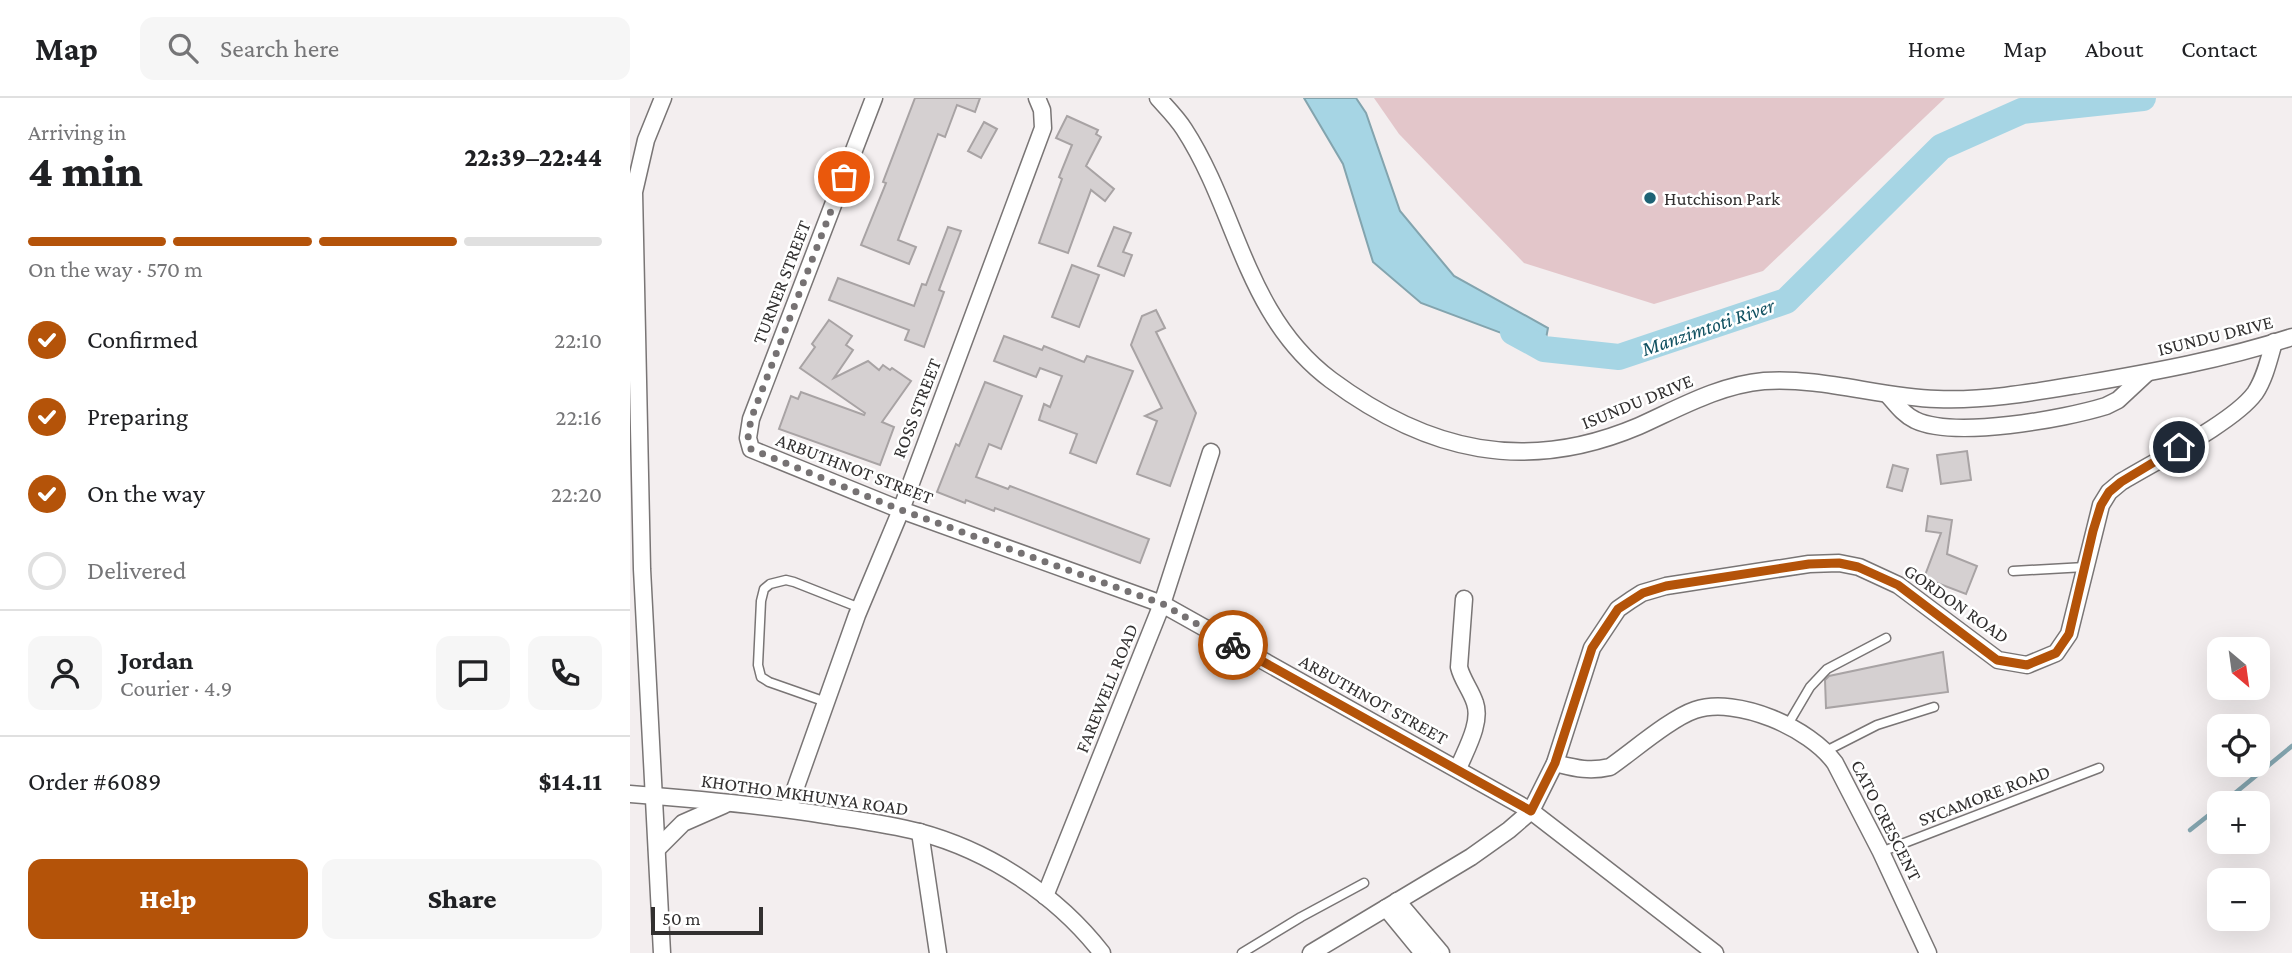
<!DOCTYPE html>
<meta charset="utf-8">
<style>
body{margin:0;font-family:"Crimson Pro",serif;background:#f6f6f6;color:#202124;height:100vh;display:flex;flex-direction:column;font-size:26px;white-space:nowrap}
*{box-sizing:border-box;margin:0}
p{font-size:23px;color:#757577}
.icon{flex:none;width:38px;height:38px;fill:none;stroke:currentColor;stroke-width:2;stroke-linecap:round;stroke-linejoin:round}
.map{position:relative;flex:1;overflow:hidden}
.sheet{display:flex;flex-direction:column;background:#fff;width:630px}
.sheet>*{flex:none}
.needle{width:46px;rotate:151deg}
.controls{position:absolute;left:1577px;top:539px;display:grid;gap:14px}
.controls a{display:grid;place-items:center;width:63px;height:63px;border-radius:14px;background:#fff;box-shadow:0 7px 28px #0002;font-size:35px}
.scale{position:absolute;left:21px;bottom:18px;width:112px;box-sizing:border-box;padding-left:7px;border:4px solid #323030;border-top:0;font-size:19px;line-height:24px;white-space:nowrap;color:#323030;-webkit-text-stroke:5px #fff;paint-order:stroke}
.pin{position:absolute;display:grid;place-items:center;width:60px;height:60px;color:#fff;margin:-30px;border:4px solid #fff;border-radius:50%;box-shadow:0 2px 7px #0007}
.courier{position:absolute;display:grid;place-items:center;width:70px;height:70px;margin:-35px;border:5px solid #b45309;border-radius:50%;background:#fff;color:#222;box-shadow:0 2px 9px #0007}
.headline em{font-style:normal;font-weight:800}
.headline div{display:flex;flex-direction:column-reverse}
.headline{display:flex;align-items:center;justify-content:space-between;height:119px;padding:0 28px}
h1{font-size:46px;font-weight:800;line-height:52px}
.bar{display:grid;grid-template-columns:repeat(4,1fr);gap:10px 7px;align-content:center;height:84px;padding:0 28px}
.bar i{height:9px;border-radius:5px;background:#e0e0e0}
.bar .current{background:#b45309}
.bar p{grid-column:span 4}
.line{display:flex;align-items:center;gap:18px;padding:0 28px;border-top:2px solid #e0e0e0}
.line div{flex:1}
.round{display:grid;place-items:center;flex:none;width:74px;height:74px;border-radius:14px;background:#f6f6f6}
ol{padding:0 28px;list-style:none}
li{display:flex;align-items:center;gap:21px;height:77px}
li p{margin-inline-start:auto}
li .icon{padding:7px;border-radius:50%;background:#b45309;color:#fff;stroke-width:4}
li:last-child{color:#757577}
li i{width:38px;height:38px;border:4px solid #e0e0e0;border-radius:50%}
.cta{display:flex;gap:14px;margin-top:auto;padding:14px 28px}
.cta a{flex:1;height:80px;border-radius:14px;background:#b45309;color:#fff;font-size:28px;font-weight:800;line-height:80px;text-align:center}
.cta a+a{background:#f6f6f6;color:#202124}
header{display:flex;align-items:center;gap:42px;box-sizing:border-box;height:98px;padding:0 35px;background:#fff;border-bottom:2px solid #e0e0e0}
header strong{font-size:33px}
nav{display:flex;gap:38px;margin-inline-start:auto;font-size:24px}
.search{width:490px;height:63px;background:#f6f6f6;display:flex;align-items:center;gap:18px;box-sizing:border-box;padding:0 24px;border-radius:14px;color:#757577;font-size:26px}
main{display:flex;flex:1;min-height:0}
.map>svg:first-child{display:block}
.green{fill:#e3c6ca}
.water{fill:#a6d5e4;stroke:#83a4ae;stroke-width:2}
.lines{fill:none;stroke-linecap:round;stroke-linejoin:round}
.stream{stroke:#83a4ae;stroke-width:4.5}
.river{stroke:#a6d5e4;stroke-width:26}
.building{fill:#d5d0d1;stroke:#a8a3a4;stroke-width:2}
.lane-casing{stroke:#797575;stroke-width:11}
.street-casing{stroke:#797575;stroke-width:19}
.lane{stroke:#fff;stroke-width:8}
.street{stroke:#fff;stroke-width:16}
.done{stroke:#767273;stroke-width:7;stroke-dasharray:0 12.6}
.route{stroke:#b45309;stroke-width:9}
.poi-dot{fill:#1f6375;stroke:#fff;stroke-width:2.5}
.labels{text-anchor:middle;stroke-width:5;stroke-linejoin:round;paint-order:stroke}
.poi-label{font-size:19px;fill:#323030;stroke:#fff;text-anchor:start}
.street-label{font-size:19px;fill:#323030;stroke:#fff}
.water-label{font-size:21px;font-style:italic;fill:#115161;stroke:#fff}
</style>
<header>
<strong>Map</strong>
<div class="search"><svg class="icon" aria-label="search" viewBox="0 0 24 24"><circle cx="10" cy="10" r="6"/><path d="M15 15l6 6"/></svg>Search here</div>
<nav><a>Home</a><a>Map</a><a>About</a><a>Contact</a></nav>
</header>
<main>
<section class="sheet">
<div class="headline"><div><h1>4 min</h1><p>Arriving in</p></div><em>22:39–22:44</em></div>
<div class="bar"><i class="current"></i><i class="current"></i><i class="current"></i><i></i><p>On the way · 570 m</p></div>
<ol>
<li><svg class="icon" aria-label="check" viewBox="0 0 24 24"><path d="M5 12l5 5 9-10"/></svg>Confirmed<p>22:10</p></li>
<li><svg class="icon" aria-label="check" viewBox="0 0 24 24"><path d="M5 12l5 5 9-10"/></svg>Preparing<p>22:16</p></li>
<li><svg class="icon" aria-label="check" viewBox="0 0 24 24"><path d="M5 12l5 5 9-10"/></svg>On the way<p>22:20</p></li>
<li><i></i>Delivered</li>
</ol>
<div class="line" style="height:126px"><a class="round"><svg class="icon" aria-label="person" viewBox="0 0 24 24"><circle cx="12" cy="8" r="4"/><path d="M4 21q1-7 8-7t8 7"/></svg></a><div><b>Jordan</b><p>Courier · 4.9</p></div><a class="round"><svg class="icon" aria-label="chat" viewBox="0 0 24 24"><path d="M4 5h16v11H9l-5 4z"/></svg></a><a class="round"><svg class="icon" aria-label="phone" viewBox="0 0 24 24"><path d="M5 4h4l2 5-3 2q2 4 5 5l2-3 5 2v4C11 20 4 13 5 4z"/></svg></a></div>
<div class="line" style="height:91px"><div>Order #6089</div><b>$14.11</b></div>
<div class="cta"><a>Help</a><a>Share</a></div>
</section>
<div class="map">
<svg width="1662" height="855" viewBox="0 0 1662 855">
<rect width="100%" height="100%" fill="#f3eeef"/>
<polygon class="green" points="744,0 1315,0 1133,173 1024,206 894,165 769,36"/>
<polygon class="water" points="674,0 726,0 736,15 770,113 824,178 918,230 914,251 791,205 743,164 713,66"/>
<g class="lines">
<g class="stream">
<polyline points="1593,705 1662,648"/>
<polyline points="1560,732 1589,709"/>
</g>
<polyline class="river" points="883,234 914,251 989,259 1156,203 1311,49 1392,13 1513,0"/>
</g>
<g class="building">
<polygon points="285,0 350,0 345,14 327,7 315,39 308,36 268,142 286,149 279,166 231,147 256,85 253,84"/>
<polygon points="437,18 468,32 466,36 471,39 456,68 484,91 475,103 461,92 438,155 409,145 432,81 429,79 442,47 426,40"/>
<polygon points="354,24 367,31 351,60 338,53"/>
<polygon points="318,129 331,133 309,192 314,194 294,249 275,242 279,232 199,202 208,180 284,208 292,186 296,187"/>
<polygon points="484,129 501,135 493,154 502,157 494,178 468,168"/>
<polygon points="442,167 469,177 449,229 422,219"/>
<polygon points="526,212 535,230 526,234 566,315 540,388 507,376 527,323 515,318 532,310 501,247 512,218"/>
<polygon points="199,222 222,238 216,247 223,252 204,280 238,263 249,272 253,267 260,272 262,270 281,283 252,324 264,329 250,367 149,331 161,298 168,301 171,294 234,317 235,315 170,270 185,249 182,246"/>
<polygon points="374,238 412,252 414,248 454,264 457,258 503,273 466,365 440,355 447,336 409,322 414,306 420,309 432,278 410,270 406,279 364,263"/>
<polygon points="355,284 392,298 371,351 359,346 346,379 378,391 380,388 519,441 510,465 365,410 364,413 336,402 335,405 307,394 326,346 329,348"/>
<polygon points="1337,353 1341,382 1311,386 1307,357"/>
<polygon points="1263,367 1278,371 1272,393 1257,389"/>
<polygon points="1298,418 1322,422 1317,456 1347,468 1336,496 1294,480 1311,435 1296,433"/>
<polygon points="1313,554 1318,594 1196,610 1195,582 1199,578"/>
</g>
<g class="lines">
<g class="lane-casing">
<g id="lane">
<polyline points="1383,473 1455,469"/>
<polyline points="196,604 139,584 131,579 128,567 131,503 134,491 140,486 156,482 164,484 230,510"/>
<polyline points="1157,628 1180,589 1197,571 1256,540"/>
<polyline points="1196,653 1247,627 1304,609"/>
<polyline points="1251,754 1469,670"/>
<polyline points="612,855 671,819 734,785"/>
</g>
</g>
<g class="street-casing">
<g id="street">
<polyline points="244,0 121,321 118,340 121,351 271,412 532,506 901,713 1085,855"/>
<path d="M528,0C537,10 547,20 554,31C608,114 615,218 701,282C798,354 896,376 1009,328C1049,310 1089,287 1134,283C1192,279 1249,299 1307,301C1356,303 1405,294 1453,286C1523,274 1595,261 1662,239"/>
<path d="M1258,297C1266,306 1274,317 1285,322C1324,341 1434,321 1476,308L1488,302L1517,275"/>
<path d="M925,665C945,670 959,674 980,669C1003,653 1041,620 1065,612C1107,598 1180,630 1205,665L1251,754L1298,855"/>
<path d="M828,671C835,653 852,625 845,605C841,592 832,582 829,569L834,501"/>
<path d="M0,696C65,701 131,707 195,717C226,722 258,726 289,734C360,753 427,797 472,855"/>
<polyline points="158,711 227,517 271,412 413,30 412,12 407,0"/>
<polyline points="290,734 308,855"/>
<polyline points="27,751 53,725 94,707"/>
<polyline points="415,798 532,506 581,354"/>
<polyline points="767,803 811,855"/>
<polyline points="756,810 793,855"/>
<polyline points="32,855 12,471 4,94 16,42 33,0"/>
<path d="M681,855L841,759L879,732L901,713L925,665L962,550L988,511L1001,502L1012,495L1036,488L1179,466L1209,465L1229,469L1268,487L1368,562L1397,567L1426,555L1439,536L1471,407L1479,394L1491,384C1525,363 1603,325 1625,295C1635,280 1639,261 1644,244"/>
</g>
</g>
<use href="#lane" class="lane"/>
<use href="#street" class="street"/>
</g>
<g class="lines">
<polyline class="done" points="214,79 121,321 118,340 121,351 271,412 533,506 603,547"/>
<polyline class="route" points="603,547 901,713 925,665 962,550 988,511 1013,495 1036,488 1179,466 1209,465 1228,469 1268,487 1367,562 1397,567 1426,555 1439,536 1463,433 1471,407 1479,394 1491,384 1549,349"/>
</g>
<circle class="poi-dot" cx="1020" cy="100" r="7"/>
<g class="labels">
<g class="poi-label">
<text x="1034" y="107">Hutchison Park</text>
</g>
<g class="street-label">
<text transform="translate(151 184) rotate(-69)" y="7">TURNER STREET</text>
<text transform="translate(1585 237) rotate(-14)" y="7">ISUNDU DRIVE</text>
<text transform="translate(1007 303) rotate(-22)" y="7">ISUNDU DRIVE</text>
<text transform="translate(286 310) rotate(-69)" y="7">ROSS STREET</text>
<text transform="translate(225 370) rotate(21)" y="7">ARBUTHNOT STREET</text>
<text transform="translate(1327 505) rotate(35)" y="7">GORDON ROAD</text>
<text transform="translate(476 590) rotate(-68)" y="7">FAREWELL ROAD</text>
<text transform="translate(744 601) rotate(29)" y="7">ARBUTHNOT STREET</text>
<text transform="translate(175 696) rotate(8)" y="7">KHOTHO MKHUNYA ROAD</text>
<text transform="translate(1354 697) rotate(-21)" y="7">SYCAMORE ROAD</text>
<text transform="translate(1257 722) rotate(63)" y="7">CATO CRESCENT</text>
</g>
<g class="water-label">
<text transform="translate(1078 229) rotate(-19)" y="7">Manzimtoti River</text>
</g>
</g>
</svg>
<div class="controls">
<a><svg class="needle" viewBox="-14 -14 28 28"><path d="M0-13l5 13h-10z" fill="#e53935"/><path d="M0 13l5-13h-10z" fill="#757577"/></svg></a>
<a><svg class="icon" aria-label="locate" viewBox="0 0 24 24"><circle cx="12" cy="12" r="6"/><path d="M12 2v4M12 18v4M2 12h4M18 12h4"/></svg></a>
<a>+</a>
<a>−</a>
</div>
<div class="scale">50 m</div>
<div class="pin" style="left:214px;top:79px;background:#ea580c"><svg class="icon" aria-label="bag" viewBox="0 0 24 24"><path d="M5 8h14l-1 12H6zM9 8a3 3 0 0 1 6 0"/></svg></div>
<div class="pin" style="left:1549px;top:349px;background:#1f2937"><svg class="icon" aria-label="home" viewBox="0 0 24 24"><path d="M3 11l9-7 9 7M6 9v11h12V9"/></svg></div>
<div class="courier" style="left:603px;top:547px"><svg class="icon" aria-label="bike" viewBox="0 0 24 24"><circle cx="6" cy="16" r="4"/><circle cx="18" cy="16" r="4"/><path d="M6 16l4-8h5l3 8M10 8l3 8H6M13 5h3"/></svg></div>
</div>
</main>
